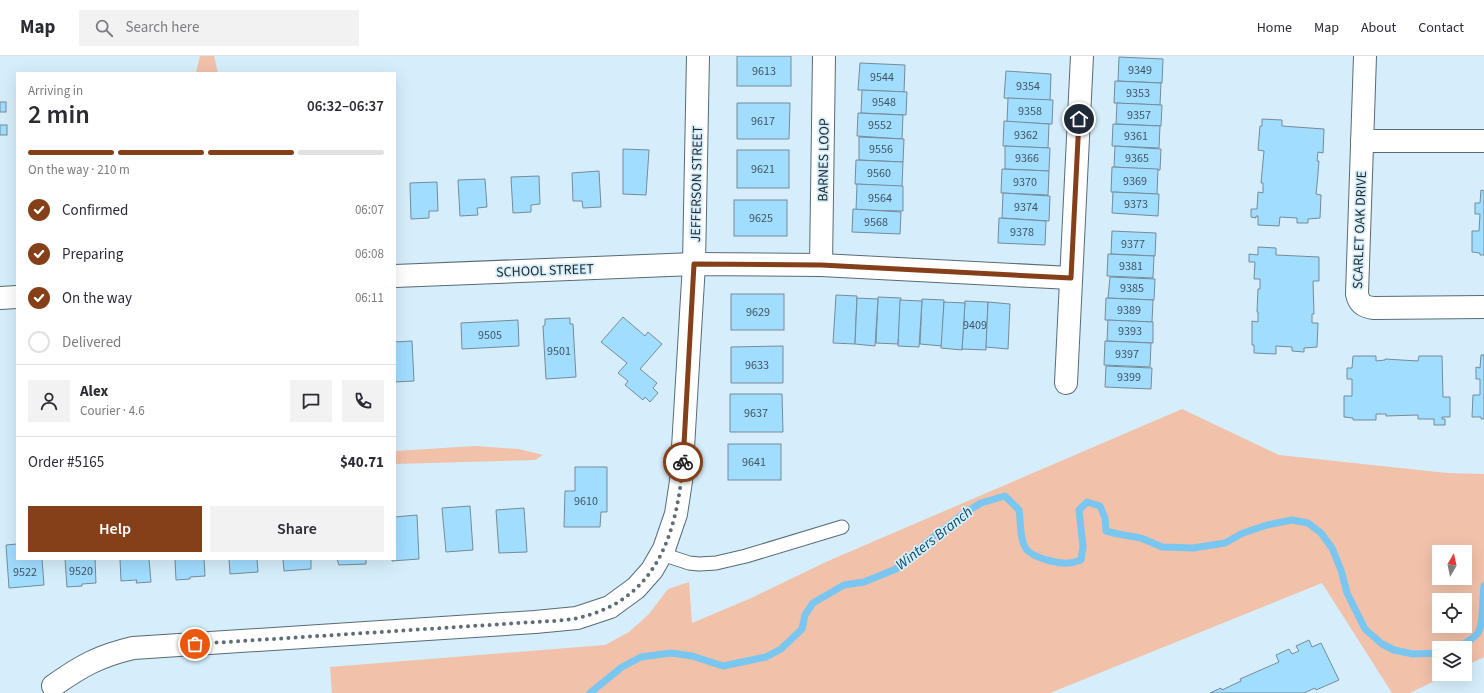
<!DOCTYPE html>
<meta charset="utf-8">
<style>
body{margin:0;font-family:"Source Sans 3",sans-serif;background:#f2f2f3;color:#2b2b33;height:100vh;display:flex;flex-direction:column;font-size:15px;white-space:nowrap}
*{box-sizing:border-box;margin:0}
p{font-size:13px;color:#7c7c81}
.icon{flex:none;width:22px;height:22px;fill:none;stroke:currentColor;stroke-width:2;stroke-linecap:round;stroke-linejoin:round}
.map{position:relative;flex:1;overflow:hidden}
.drawer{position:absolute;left:16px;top:16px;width:380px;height:488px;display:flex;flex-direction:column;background:#fff;border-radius:0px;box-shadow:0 4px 16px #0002}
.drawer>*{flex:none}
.needle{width:26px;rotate:9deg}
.fabs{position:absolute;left:1432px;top:489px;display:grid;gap:8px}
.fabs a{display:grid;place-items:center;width:40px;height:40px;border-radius:0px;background:#fff;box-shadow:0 4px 16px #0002;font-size:20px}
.pin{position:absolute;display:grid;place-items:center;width:34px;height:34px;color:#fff;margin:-17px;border:2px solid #fff;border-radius:50%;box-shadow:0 1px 4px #0007}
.courier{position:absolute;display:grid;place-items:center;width:40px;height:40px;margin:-20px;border:3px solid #864019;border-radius:50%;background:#fff;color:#222;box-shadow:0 1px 5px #0007}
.headline em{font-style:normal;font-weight:600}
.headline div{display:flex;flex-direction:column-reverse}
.headline{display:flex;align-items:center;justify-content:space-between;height:68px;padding:0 12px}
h1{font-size:26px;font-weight:600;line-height:30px}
.bar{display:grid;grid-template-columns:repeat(4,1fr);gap:6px 4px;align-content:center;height:48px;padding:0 12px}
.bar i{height:5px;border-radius:3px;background:#e1e1e2}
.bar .on{background:#864019}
.bar p{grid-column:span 4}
.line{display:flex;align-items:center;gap:10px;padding:0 12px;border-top:1px solid #e1e1e2}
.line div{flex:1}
.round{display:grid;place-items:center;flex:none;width:42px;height:42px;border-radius:0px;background:#f2f2f3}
ol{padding:0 12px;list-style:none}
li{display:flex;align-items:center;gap:12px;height:44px}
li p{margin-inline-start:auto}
li .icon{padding:4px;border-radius:50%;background:#864019;color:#fff;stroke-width:4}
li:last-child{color:#7c7c81}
li i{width:22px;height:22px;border:2px solid #e1e1e2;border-radius:50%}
.cta{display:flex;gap:8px;margin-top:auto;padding:8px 12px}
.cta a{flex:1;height:46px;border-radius:0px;background:#864019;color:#fff;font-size:16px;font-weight:600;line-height:46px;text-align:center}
.cta a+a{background:#f2f2f3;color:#2b2b33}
header{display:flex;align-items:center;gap:24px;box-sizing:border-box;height:56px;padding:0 20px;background:#fff;border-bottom:1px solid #e1e1e2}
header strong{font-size:19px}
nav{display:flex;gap:22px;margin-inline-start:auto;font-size:14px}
.search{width:280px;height:36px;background:#f2f2f3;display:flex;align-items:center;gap:10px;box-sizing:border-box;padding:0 14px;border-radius:0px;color:#7c7c81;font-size:15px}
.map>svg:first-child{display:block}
.green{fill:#f1c1aa;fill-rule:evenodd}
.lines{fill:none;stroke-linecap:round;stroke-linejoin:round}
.stream{stroke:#79c6f0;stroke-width:7}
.building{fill:#a1ddff;stroke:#768b98}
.lane-casing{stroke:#576b77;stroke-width:15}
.street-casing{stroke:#576b77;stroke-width:24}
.lane{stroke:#fff;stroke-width:13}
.street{stroke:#fff;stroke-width:22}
.done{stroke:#5f6d75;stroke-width:4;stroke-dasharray:0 7.2}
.route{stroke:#864019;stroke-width:5}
.labels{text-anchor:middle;stroke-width:3.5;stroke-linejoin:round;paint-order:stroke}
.number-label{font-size:12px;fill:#405562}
.street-label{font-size:14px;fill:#1f282d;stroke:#d6eefb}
.water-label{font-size:15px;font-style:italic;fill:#0c4b67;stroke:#d6eefb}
</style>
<header>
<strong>Map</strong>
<div class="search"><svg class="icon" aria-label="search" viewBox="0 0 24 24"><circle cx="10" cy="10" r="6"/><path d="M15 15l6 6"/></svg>Search here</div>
<nav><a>Home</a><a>Map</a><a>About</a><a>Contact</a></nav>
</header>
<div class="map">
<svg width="1484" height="637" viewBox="0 0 1484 637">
<rect width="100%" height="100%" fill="#d6eefb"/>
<g class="green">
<polygon points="200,0 214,0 218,17 196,17"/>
<path d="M1182,353L1279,399L1447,417L1484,418V601L1465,610V592H1439V618H1449L1410,637H1392L1322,527L1050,637H332L330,611L605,589L629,576L649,558L668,533L689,526L692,567L749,543L828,505ZM1439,496H1465V522H1439ZM1439,544H1465V570H1439Z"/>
<polygon points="475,390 519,393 543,399 535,404 395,408 395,395"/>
</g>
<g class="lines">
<g class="stream">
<path d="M1457,592C1464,588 1473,583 1478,577C1484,567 1482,542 1484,530"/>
<path d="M590,637L622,611L641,601L671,597L692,600L723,610L766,601L781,593L802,573L805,559L813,547L844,529L864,526L896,513L931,483L963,458L981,447L1005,440L1019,454C1021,465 1019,484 1027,494C1034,502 1058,508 1069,507C1073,507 1077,505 1081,504L1083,491L1079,454L1087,446L1100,450L1105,462L1106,475L1118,478L1141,482L1162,491L1193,492L1225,487L1243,477L1267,469L1292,464L1308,467L1321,477L1332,492L1341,514L1347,537L1365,573L1382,588L1394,594L1413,598L1439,597"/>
</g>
</g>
<g class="building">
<rect x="737" y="0" width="54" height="30"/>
<polygon points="1119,1 1163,3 1162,27 1118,25"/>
<polygon points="860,7 905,9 904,36 858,34"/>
<polygon points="1006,15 1051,18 1050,45 1004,42"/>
<polygon points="1115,25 1161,27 1160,49 1114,47"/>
<polygon points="862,34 907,36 906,59 861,57"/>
<polygon points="1008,42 1053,44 1052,68 1007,66"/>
<rect x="0" y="46" width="6" height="10"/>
<polygon points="737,47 790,47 789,83 737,83"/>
<polygon points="1117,47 1162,49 1161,70 1116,68"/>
<polygon points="858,57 903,59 902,83 857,80"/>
<polygon points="1262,63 1282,64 1282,70 1324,73 1323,97 1318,96 1317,105 1319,105 1317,129 1316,138 1321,139 1320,162 1308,163 1308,167 1297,167 1297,162 1280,161 1279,170 1258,169 1258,160 1256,160 1256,162 1251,161 1251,153 1257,153 1258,136 1263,137 1263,127 1261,127 1264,95 1258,94 1260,70 1262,70"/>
<polygon points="1004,65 1049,68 1048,92 1003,90"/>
<polygon points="1113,68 1160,70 1159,92 1112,90"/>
<rect x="0" y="69" width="7" height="10"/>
<polygon points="859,81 904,83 903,106 859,104"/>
<polygon points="1005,90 1050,92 1049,115 1005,113"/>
<polygon points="1115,90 1161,93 1160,114 1114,111"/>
<polygon points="623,93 649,94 646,139 623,138"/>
<rect x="737" y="94" width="52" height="38"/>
<polygon points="856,104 903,106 902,131 855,128"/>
<polygon points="1112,111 1158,113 1157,138 1111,136"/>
<polygon points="1002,113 1049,115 1048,139 1001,137"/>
<polygon points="599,115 601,151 583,152 582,145 573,145 572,117"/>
<polygon points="539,120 540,148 531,149 531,156 513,157 511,121"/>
<polygon points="485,123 487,151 477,152 478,159 460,160 458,124"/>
<polygon points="437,126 438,155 429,155 429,162 411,163 410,127"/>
<polygon points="857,128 903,130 903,155 856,154"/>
<polygon points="1481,134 1484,135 1484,199 1480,199 1480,197 1472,196 1472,175 1479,175 1480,158 1475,158 1475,147 1480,147"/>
<polygon points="1113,136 1159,138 1158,160 1112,157"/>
<polygon points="1003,137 1050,140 1049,165 1002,162"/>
<rect x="734" y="144" width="53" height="36"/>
<polygon points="853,153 901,156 900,178 852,176"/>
<polygon points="999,162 1046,165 1045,189 998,187"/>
<polygon points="1112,175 1156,177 1155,200 1111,198"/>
<polygon points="1258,191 1276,192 1276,199 1319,201 1319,225 1313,225 1314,258 1312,258 1312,267 1318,267 1317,291 1304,292 1304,296 1292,295 1292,291 1276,290 1276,298 1254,297 1254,289 1252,289 1252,265 1258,266 1258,256 1257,256 1258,233 1260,233 1260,223 1254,223 1255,206 1249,206 1249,198 1258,199"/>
<polygon points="1108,198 1154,200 1153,222 1107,220"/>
<polygon points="1110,221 1155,223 1154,244 1108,242"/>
<rect x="731" y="238" width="53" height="36"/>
<polygon points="836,239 857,240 855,288 833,287"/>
<polygon points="878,241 901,242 898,288 876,287"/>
<polygon points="857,242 878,243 875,290 855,288"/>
<polygon points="1106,242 1153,244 1152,266 1105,264"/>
<polygon points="922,243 944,244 942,290 920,288"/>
<polygon points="900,244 922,245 919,291 898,290"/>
<polygon points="965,245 988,246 986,294 962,293"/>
<polygon points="944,246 965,247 962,294 941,292"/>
<polygon points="988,246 1010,248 1008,293 986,291"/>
<polygon points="623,261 645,280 648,276 662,288 640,313 657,327 653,332 658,337 650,346 645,341 643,344 625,329 628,325 618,317 627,307 601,286"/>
<polygon points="570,262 570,268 573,268 576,321 546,323 543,270 545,269 545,263"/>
<polygon points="518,264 519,290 462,293 461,267"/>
<polygon points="1108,264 1153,266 1153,287 1107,285"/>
<polygon points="412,285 414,325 395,326 395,286"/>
<polygon points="1105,285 1151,287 1150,311 1104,309"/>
<polygon points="783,290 783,327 731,327 731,291"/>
<polygon points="1481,299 1484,299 1484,363 1481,363 1481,361 1472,361 1473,339 1480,339 1480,323 1476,323 1476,311 1480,312"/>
<polygon points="1353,300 1376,300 1376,305 1385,304 1385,303 1418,305 1419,300 1442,300 1443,341 1450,341 1450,361 1442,361 1442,363 1445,363 1445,369 1434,369 1434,363 1418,363 1418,359 1386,360 1386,358 1376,358 1376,364 1353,364 1353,362 1344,361 1344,340 1352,340 1352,323 1347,323 1347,312 1352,312"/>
<polygon points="1106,310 1152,312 1151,333 1105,331"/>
<polygon points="730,338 782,338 783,376 730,376"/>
<rect x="728" y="388" width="53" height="36"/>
<polygon points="575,411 607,411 607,456 601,456 600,471 564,471 565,435 575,435"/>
<polygon points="470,450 473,494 446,496 442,452"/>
<polygon points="524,452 527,496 499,497 496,454"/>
<polygon points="417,459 419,503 392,505 392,503 395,503 395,461"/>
<polygon points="17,488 17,503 42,503 44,529 9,532 6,489"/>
<polygon points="65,503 95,503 96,527 82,528 82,530 67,531"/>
<polygon points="120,503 149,503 151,526 136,527 137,524 121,525"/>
<polygon points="175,503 204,503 205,520 190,521 190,523 176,524"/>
<polygon points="229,503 257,503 258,516 230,518"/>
<polygon points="283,503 311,503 311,513 284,515"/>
<polygon points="337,503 366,503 366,508 339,509"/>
<polygon points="1309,584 1312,591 1321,587 1339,624 1316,634 1315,632 1304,637 1210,637 1221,632 1222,634 1241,625 1240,623 1279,606 1276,599 1289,593 1292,598 1299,595 1296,590"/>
</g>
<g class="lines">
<g class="lane-casing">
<polyline id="lane" points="662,498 689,507 699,508 716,507 746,500 842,471"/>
</g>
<g class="street-casing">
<g id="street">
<path d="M1365,0L1357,238C1359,248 1364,251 1374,252L1484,251"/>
<polyline points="1362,85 1484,85"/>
<polyline points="821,209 824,0"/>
<polyline points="395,220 694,208 821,209 1071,222"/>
<polyline points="0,242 17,241"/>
<polyline points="1066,327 1082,0"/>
<path d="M53,630C81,610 99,600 133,592L535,566L577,562L610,551L636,532L652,514L664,493L676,458L681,425L694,208L698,0"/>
</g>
</g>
<use href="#lane" class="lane"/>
<use href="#street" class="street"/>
</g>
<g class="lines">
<path class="done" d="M195,588L535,566C549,565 564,565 578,562C657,544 677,478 683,406"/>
<polyline class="route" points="683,406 694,208 821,209 1071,222 1079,63"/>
</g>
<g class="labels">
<g class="number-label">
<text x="1140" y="18">9349</text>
<text x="764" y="19">9613</text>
<text x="882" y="25">9544</text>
<text x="1028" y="34">9354</text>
<text x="1138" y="41">9353</text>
<text x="884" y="50">9548</text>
<text x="1030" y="59">9358</text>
<text x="1139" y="63">9357</text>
<text x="763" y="69">9617</text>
<text x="880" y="73">9552</text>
<text x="1026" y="83">9362</text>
<text x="1136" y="84">9361</text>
<text x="881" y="97">9556</text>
<text x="1027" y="106">9366</text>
<text x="1137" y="106">9365</text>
<text x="763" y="117">9621</text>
<text x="879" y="121">9560</text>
<text x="1135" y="129">9369</text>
<text x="1025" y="130">9370</text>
<text x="880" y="146">9564</text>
<text x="1136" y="152">9373</text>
<text x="1026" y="155">9374</text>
<text x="761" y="166">9625</text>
<text x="876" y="170">9568</text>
<text x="1022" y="180">9378</text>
<text x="1133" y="192">9377</text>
<text x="1131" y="214">9381</text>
<text x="1132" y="236">9385</text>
<text x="1129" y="258">9389</text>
<text x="758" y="260">9629</text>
<text x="975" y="273">9409</text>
<text x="1130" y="279">9393</text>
<text x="490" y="283">9505</text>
<text x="559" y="299">9501</text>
<text x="1127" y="302">9397</text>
<text x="757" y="313">9633</text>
<text x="1129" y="325">9399</text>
<text x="756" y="361">9637</text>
<text x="754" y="410">9641</text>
<text x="586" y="449">9610</text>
<text x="81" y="519">9520</text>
<text x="25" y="520">9522</text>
</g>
<g class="street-label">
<text transform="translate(823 104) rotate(-89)" y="5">BARNES LOOP</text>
<text transform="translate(696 128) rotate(-89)" y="5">JEFFERSON STREET</text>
<text transform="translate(1359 174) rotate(-88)" y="5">SCARLET OAK DRIVE</text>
<text transform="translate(545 214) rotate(-2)" y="5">SCHOOL STREET</text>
</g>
<g class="water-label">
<text transform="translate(934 482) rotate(-38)" y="5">Winters Branch</text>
</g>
</g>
</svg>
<div class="fabs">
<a><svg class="needle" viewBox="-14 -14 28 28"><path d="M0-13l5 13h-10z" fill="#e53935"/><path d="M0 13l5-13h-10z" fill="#7c7c81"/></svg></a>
<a><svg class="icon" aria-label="locate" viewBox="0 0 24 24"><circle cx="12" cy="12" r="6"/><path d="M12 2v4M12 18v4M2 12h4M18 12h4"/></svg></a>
<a><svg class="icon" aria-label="layers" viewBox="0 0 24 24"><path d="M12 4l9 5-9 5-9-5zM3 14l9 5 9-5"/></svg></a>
</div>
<div class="pin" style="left:195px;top:588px;background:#ea580c"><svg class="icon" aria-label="bag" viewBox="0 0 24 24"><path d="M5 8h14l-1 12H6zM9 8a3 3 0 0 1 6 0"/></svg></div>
<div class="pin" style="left:1079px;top:63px;background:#1f2937"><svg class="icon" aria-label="home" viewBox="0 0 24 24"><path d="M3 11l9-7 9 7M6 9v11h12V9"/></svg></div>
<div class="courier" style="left:683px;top:406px"><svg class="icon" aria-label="bike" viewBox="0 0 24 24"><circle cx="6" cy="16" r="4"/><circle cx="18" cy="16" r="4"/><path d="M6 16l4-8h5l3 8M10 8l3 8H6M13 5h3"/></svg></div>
<section class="drawer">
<div class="headline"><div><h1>2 min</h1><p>Arriving in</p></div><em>06:32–06:37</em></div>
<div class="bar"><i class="on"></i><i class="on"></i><i class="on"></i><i></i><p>On the way · 210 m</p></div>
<ol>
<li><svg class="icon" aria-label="check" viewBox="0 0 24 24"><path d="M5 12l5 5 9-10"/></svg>Confirmed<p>06:07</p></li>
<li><svg class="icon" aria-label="check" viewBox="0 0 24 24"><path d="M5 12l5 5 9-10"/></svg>Preparing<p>06:08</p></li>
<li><svg class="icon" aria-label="check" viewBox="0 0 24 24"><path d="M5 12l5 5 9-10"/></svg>On the way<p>06:11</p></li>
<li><i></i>Delivered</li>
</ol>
<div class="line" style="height:72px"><a class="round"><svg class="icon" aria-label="person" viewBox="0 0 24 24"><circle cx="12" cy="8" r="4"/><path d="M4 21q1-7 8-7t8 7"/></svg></a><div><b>Alex</b><p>Courier · 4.6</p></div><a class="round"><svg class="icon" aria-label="chat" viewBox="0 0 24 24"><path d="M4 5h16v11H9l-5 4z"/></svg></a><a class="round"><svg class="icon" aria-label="phone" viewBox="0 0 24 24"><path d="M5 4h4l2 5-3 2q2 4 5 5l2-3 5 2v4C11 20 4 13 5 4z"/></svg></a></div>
<div class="line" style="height:52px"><div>Order #5165</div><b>$40.71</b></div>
<div class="cta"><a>Help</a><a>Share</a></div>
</section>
</div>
